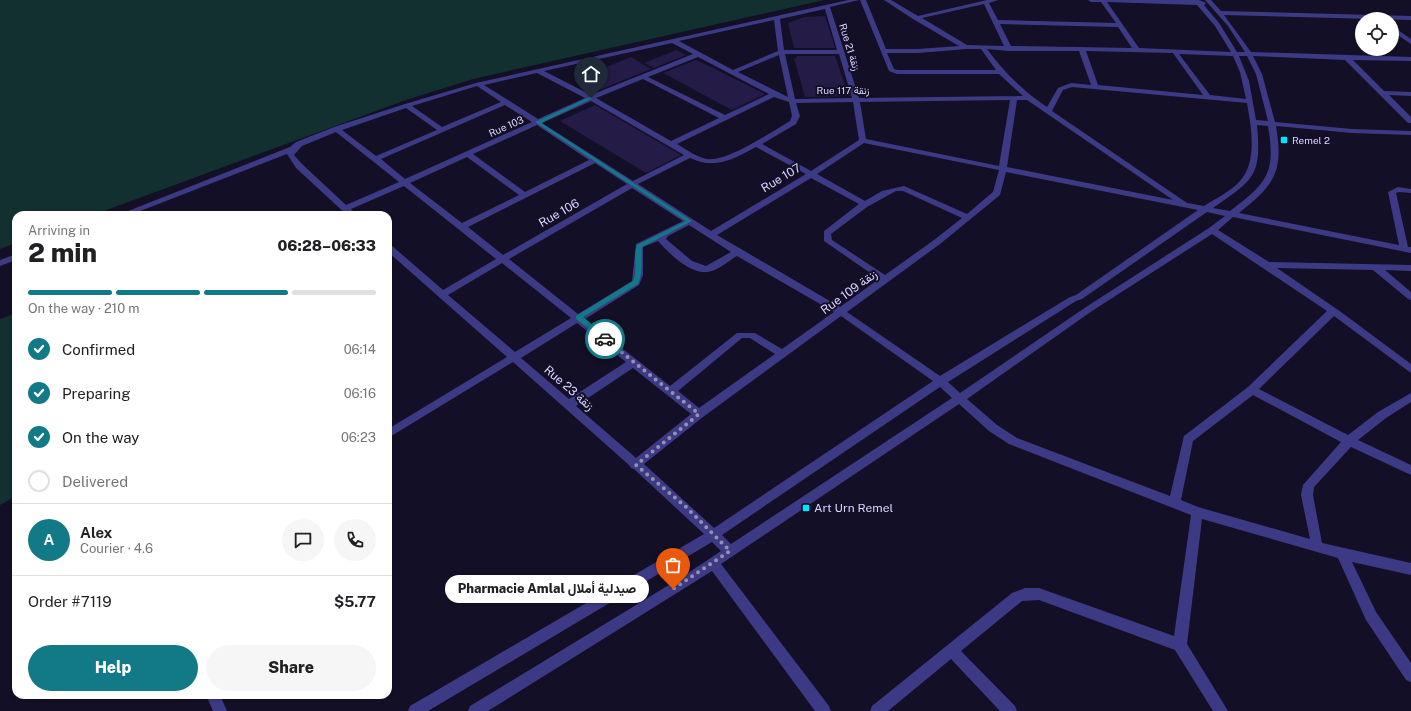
<!DOCTYPE html>
<meta charset="utf-8">
<style>
body{margin:0;font-family:"Public Sans",Vazirmatn,sans-serif;background:#f6f6f6;color:#202124;height:100vh;display:flex;flex-direction:column;font-size:15px;white-space:nowrap}
*{box-sizing:border-box;margin:0}
p{font-size:13px;color:#757577}
.icon{flex:none;width:22px;height:22px;fill:none;stroke:currentColor;stroke-width:2;stroke-linecap:round;stroke-linejoin:round}
.map{position:relative;flex:1;overflow:hidden}
.sheet{position:absolute;left:12px;top:211px;width:380px;height:488px;display:flex;flex-direction:column;background:#fff;border-radius:12px;box-shadow:0 1px 3px #0004}
.sheet>*{flex:none}
.fabs{position:absolute;left:1355px;top:12px;display:grid;gap:8px}
.fabs a{display:grid;place-items:center;width:44px;height:44px;border-radius:50%;background:#fff;box-shadow:0 1px 3px #0004;font-size:20px}
.pin{position:absolute;display:grid;place-items:center;width:34px;height:34px;color:#fff;margin:-41px -17px;border-radius:50% 50% 50% 0;rotate:-45deg;box-shadow:0 0 4px #0007}
.pin .icon{rotate:45deg}
.courier{position:absolute;display:grid;place-items:center;width:40px;height:40px;margin:-20px;border:3px solid #127987;border-radius:50%;background:#fff;color:#222;box-shadow:0 1px 5px #0007}
.bubble{position:absolute;height:28px;border-radius:14px;background:#fff;box-shadow:0 1px 3px #0004;font-size:13px;font-weight:800;line-height:28px;text-align:center}
.overview em{font-style:normal;font-weight:800}
.overview div{display:flex;flex-direction:column-reverse}
.overview{display:flex;align-items:center;justify-content:space-between;height:68px;padding:0 16px}
h1{font-size:26px;font-weight:800;line-height:30px}
.bar{display:grid;grid-template-columns:repeat(4,1fr);gap:6px 4px;align-content:center;height:48px;padding:0 16px}
.bar i{height:5px;border-radius:3px;background:#e0e0e0}
.bar .active{background:#127987}
.bar p{grid-column:span 4}
.line{display:flex;align-items:center;gap:10px;padding:0 16px;border-top:1px solid #e0e0e0}
.line div{flex:1}
.round{display:grid;place-items:center;flex:none;width:42px;height:42px;border-radius:21px;background:#f6f6f6}
ol{padding:0 16px;list-style:none}
li{display:flex;align-items:center;gap:12px;height:44px}
li p{margin-inline-start:auto}
li .icon{padding:4px;border-radius:50%;background:#127987;color:#fff;stroke-width:4}
li:last-child{color:#757577}
li i{width:22px;height:22px;border:2px solid #e0e0e0;border-radius:50%}
.action{display:flex;gap:8px;margin-top:auto;padding:8px 16px}
.action a{flex:1;height:46px;border-radius:24px;background:#127987;color:#fff;font-size:16px;font-weight:800;line-height:46px;text-align:center}
.action a+a{background:#f6f6f6;color:#202124}
.map>svg:first-child{display:block}
.green{fill:#12302f}
.building{fill:#241b47}
.lines{fill:none;stroke-linecap:round;stroke-linejoin:round}
.minor{fill:#3d3a85;fill-rule:evenodd}
.route{fill:#127987}
.done{stroke:#948fb3;stroke-width:4;stroke-dasharray:0 7.2}
.poi-dot{fill:#00e5ff;stroke:#130f26;stroke-width:1.5}
.labels{text-anchor:middle;stroke-width:4;stroke-linejoin:round;paint-order:stroke}
.far-street-label{font-size:10px;fill:#d9d4ff;stroke:#130f26}
.far-poi-label{font-size:10px;fill:#d9d4ff;stroke:#130f26;text-anchor:start}
.street-label{font-size:12px;fill:#d9d4ff;stroke:#130f26}
.poi-label{font-size:12px;fill:#d9d4ff;stroke:#130f26;text-anchor:start}
</style>
<div class="map">
<svg width="1411" height="711" viewBox="0 0 1411 711">
<rect width="100%" height="100%" fill="#130f26"/>
<g class="green">
<polygon points="0,0 824,0 473,79 406,100 93,215 16,215 16,243 0,249"/>
<polygon points="16,313 16,496 0,505 0,319"/>
</g>
<g class="building">
<polygon points="825,16 835,48 794,48 788,23 804,17"/>
<polygon points="676,50 686,55 654,68 644,63"/>
<polygon points="796,56 835,56 849,96 805,97 794,58 797,58"/>
<polygon points="631,57 651,69 594,92 575,80"/>
<polygon points="696,60 711,67 765,94 732,110 663,73"/>
<polygon points="595,105 681,155 646,173 560,121"/>
</g>
<g class="lines">
<g class="minor">
<path d="M848,0H859L830,7L859,98L1023,96L999,74H897L889,71L860,0H866L886,49H918L959,46L913,19L884,0H891L918,16L987,0H998L989,3L998,20L1116,23L1101,2H1091L1088,0H1199L1206,3L1204,5L1219,23L1237,52H1245L1228,26L1205,0H1211L1221,11L1411,16V20L1224,15L1251,52L1411,57V61L1353,60L1384,91L1411,92V96L1389,95L1411,117V123H1408L1345,60L1253,56L1262,74L1275,122L1352,129L1411,131V135L1352,133L1276,126C1284,173 1274,185 1239,213L1399,245L1388,192L1398,187L1411,189V193L1399,192L1396,193L1408,247H1411V253L1233,217L1218,230L1269,262L1411,265V271L1385,270L1411,292V300L1408,299L1373,270L1277,268L1341,312L1411,364V373L1334,316L1259,389L1348,435L1378,412L1411,393V402L1386,418L1358,440L1411,465V475L1351,447L1314,487L1313,495L1322,543L1411,563V575L1352,562L1376,612L1411,663V682L1406,680L1366,620L1338,558L1202,519L1187,644L1228,711H1213L1175,650L1039,600L1022,601L961,651L1015,706L1017,711H1000L951,659L888,711H870L872,706L1012,593L1025,588H1039L1174,636L1191,515L1009,444L989,431L959,404L721,564L829,706L831,711H815L712,571L488,711H468L470,706L682,577L721,551L712,542L428,711H408L410,706L704,534L634,469L631,468L629,465L513,362L388,438V429L507,357L388,252V244L391,245L443,290L496,259L404,186L351,209L356,215H347L296,168L287,154L130,215H118L290,147L296,142L334,127L405,104L476,83ZM1107,2L1197,5L1215,26L1231,52L1139,48ZM984,4L1004,46L967,45L922,18ZM825,9L837,50H784L780,19ZM774,20L778,51L733,70L679,41ZM1000,24L1118,27L1132,48L1011,46ZM672,43L693,54L591,95L544,71ZM967,49H981L996,70H898L894,69L887,53H918ZM987,49L1009,51H1079L1091,85L1071,83L1058,88L1047,107C1023,91 1004,72 987,49ZM1086,51L1173,53L1203,95L1098,85ZM785,54H839L852,98L795,99ZM1179,54L1233,56L1240,72L1246,99L1210,95ZM779,55L788,97L738,72ZM1239,56H1247L1256,74L1268,121L1256,120L1249,81ZM698,57L769,94L725,115L648,77ZM537,73L585,98L538,119L484,85ZM643,79L719,118L671,141L596,98ZM477,86L501,102L442,127L412,106ZM1072,87L1247,103C1251,127 1258,160 1240,181C1231,191 1215,199 1204,206L1187,203L1052,111L1063,90ZM774,97L789,102L792,116L790,121C773,131 726,163 707,159C696,157 686,149 677,144ZM1010,100L999,166L866,139L860,102ZM1017,100H1027L1173,200L1007,167ZM591,101L684,155L633,181L542,123ZM853,102L859,140L811,171L762,144L796,124L800,116L796,103ZM505,105L532,122L405,179L381,159ZM406,108L437,130L376,156L342,130ZM537,125L589,160L525,192L473,154ZM1257,125L1268,126C1276,174 1267,183 1230,211L1213,208C1253,180 1262,177 1257,125ZM336,132L399,182L346,205L302,164L294,155L302,146ZM864,143L999,170L993,192L967,214L904,186L882,191L865,201L817,174ZM756,147L806,174L711,231L638,184L690,158C715,170 734,159 756,147ZM467,157L519,195L462,223L410,183ZM595,163L627,184L503,255L468,227ZM1006,172L1198,210L1076,295L1070,297L940,376L847,312L940,244L1000,195ZM811,178L859,204L824,231V241L879,279L840,307L717,235ZM632,188L683,221L636,244L632,281L578,314L509,259ZM896,191H903L962,218L934,240L885,275L832,240L831,234L867,207ZM1207,212L1225,216L1209,228L1086,307L960,393L948,382L1076,301L1082,299ZM689,225L731,252L706,266L692,261L666,239L668,236ZM1212,234L1327,311L1248,387L1184,436L1170,496L1017,438L997,425L967,399L1092,311ZM658,241C669,253 689,274 707,272C718,271 728,261 737,256L834,312L782,349L755,333H737L670,386L585,319L639,285L643,275V247ZM502,263L571,318L515,352L448,295ZM841,316L933,381L714,528L644,464L703,417ZM577,323L626,362L569,399L521,358ZM742,338H750L775,354L699,408L678,391ZM633,368L691,414L636,458L576,406ZM940,387L952,398L731,544L722,535ZM1253,395L1341,442L1303,485L1301,495L1310,539L1198,507L1181,500L1193,441Z"/>
<polygon points="1392,26 1411,39 1411,44 1392,31"/>
<polygon points="16,254 16,260 0,266 0,260"/>
<polygon points="206,695 220,695 227,711 213,711"/>
</g>
</g>
<path class="route" d="M590,97L593,98L541,123L692,221L642,247C641,259 643,274 638,284L583,317L608,337V339L605,341L576,319V316L633,281C638,271 633,256 637,245L686,221L535,122Z"/>
<g class="lines">
<polyline class="done" points="605,339 699,414 636,465 685,506 730,551 673,589"/>
</g>
<g class="poi-dot">
<rect x="1280" y="136" width="8" height="8" rx="2"/>
<rect x="802" y="504" width="8" height="8" rx="2"/>
</g>
<g class="labels">
<g class="far-street-label">
<text transform="translate(850 47) rotate(73)" y="4">Rue 21 زنقة</text>
<text x="843" y="94">Rue 117 زنقة</text>
<text transform="translate(506 126) rotate(-24)" y="4">Rue 103</text>
</g>
<g class="far-poi-label">
<text x="1292" y="144">Remel 2</text>
</g>
<g class="street-label">
<text transform="translate(781 178) rotate(-31)" y="4">Rue 107</text>
<text transform="translate(559 213) rotate(-30)" y="4">Rue 106</text>
<text transform="translate(849 292) rotate(-36)" y="4">Rue 109 زنقة</text>
<text transform="translate(569 388) rotate(41)" y="4">Rue 23 زنقة</text>
</g>
<g class="poi-label">
<text x="814" y="512">Art Urn Remel</text>
</g>
</g>
</svg>
<div class="fabs">
<a><svg class="icon" aria-label="locate" viewBox="0 0 24 24"><circle cx="12" cy="12" r="6"/><path d="M12 2v4M12 18v4M2 12h4M18 12h4"/></svg></a>
</div>
<div class="pin" style="left:673px;top:589px;background:#ea580c"><svg class="icon" aria-label="bag" viewBox="0 0 24 24"><path d="M5 8h14l-1 12H6zM9 8a3 3 0 0 1 6 0"/></svg></div>
<div class="pin" style="left:591px;top:98px;background:#1f2937"><svg class="icon" aria-label="home" viewBox="0 0 24 24"><path d="M3 11l9-7 9 7M6 9v11h12V9"/></svg></div>
<div class="courier" style="left:605px;top:339px"><svg class="icon" aria-label="car" viewBox="0 0 24 24"><path d="M5 17H2v-5l4-1 3-4h7l3 4 3 1v5h-3M9 17h6M6 11h13"/><circle cx="7" cy="17" r="2"/><circle cx="17" cy="17" r="2"/></svg></div>
<div class="bubble" style="left:445px;top:575px;width:204px">Pharmacie Amlal صيدلية أملال</div>
<section class="sheet">
<div class="overview"><div><h1>2 min</h1><p>Arriving in</p></div><em>06:28–06:33</em></div>
<div class="bar"><i class="active"></i><i class="active"></i><i class="active"></i><i></i><p>On the way · 210 m</p></div>
<ol>
<li><svg class="icon" aria-label="check" viewBox="0 0 24 24"><path d="M5 12l5 5 9-10"/></svg>Confirmed<p>06:14</p></li>
<li><svg class="icon" aria-label="check" viewBox="0 0 24 24"><path d="M5 12l5 5 9-10"/></svg>Preparing<p>06:16</p></li>
<li><svg class="icon" aria-label="check" viewBox="0 0 24 24"><path d="M5 12l5 5 9-10"/></svg>On the way<p>06:23</p></li>
<li><i></i>Delivered</li>
</ol>
<div class="line" style="height:72px"><b class="round" style="background:#127987;color:#fff">A</b><div><b>Alex</b><p>Courier · 4.6</p></div><a class="round"><svg class="icon" aria-label="chat" viewBox="0 0 24 24"><path d="M4 5h16v11H9l-5 4z"/></svg></a><a class="round"><svg class="icon" aria-label="phone" viewBox="0 0 24 24"><path d="M5 4h4l2 5-3 2q2 4 5 5l2-3 5 2v4C11 20 4 13 5 4z"/></svg></a></div>
<div class="line" style="height:52px"><div>Order #7119</div><b>$5.77</b></div>
<div class="action"><a>Help</a><a>Share</a></div>
</section>
</div>
